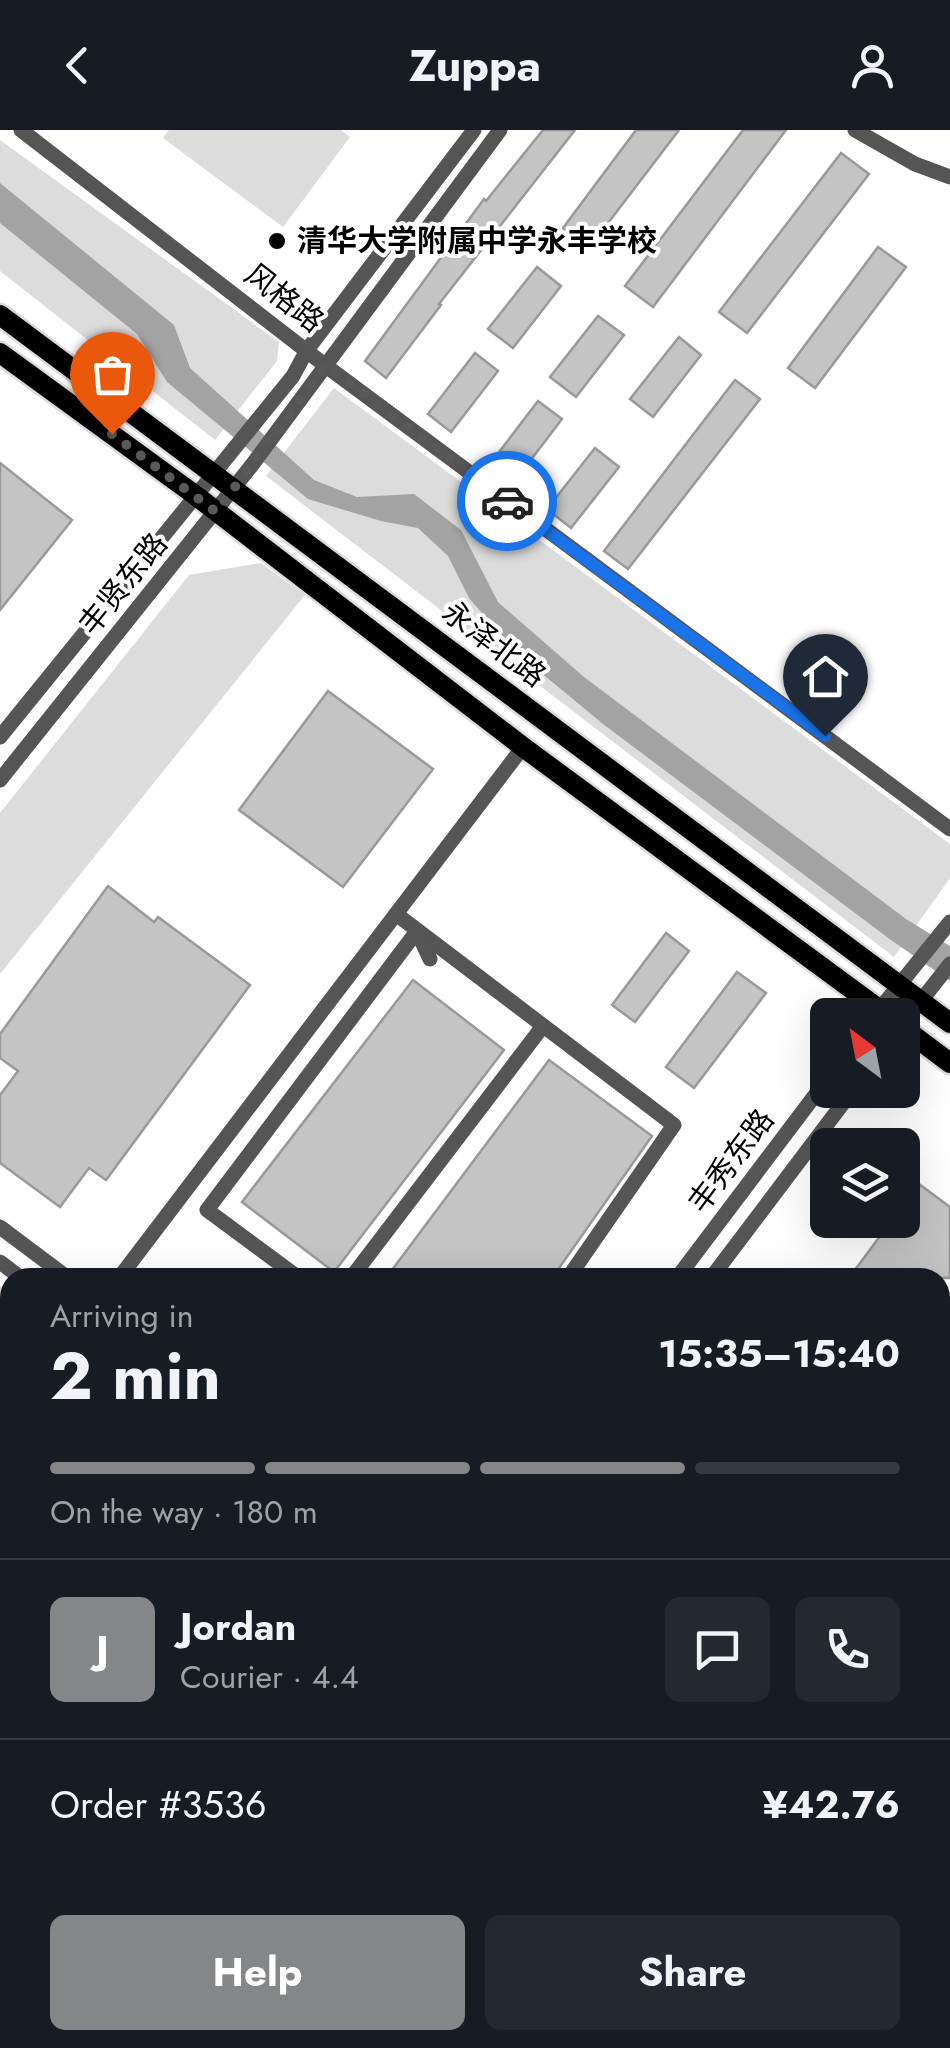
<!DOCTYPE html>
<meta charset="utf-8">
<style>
body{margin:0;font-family:Jost,"Noto Sans SC",sans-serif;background:#242831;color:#f1f3f6;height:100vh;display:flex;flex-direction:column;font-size:38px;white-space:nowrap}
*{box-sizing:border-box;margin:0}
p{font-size:32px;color:#9ea1a6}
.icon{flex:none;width:55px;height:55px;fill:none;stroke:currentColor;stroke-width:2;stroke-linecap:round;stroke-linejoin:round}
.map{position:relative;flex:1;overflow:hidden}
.side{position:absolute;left:0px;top:1138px;width:950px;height:782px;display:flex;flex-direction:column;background:#171b24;border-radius:30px 30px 0 0;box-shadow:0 10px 40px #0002}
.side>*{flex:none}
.needle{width:65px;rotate:328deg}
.fabs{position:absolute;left:810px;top:868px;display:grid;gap:20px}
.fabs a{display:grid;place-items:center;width:110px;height:110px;border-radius:15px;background:#171b24;box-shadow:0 10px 40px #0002;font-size:50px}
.pin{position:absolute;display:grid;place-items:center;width:85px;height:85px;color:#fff;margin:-102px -42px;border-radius:50% 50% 50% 0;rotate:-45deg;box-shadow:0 0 10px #0007}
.pin .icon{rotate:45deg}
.courier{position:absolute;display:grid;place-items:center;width:100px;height:100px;margin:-50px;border:8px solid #1a73e8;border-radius:50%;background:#fff;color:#222;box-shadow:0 2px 12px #0007}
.headline em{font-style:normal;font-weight:700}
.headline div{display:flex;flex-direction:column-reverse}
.headline{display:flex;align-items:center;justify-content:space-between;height:170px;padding:0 50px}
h1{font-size:65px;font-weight:700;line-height:75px}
.bar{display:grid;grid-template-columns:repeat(4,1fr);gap:15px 10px;align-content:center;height:120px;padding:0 50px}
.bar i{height:12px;border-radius:8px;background:#363941}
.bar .on{background:#858687}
.bar p{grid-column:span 4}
.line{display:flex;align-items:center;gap:25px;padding:0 50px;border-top:2px solid #363941}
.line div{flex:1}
.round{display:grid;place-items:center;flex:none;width:105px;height:105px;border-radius:15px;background:#242831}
.cta{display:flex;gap:20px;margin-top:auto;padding:20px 50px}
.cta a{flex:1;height:115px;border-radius:15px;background:#858687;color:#fff;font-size:40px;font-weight:700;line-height:115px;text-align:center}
.cta a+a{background:#242831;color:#f1f3f6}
header{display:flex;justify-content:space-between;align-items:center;height:130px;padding:0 50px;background:#171b24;font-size:45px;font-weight:700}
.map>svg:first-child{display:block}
.green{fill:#dcdcdc}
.water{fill:#a3a3a3}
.building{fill:#c4c4c4;stroke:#999;stroke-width:2.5}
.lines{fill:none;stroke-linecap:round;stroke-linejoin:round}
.major-casing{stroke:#dbdbdb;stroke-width:25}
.minor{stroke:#555;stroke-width:15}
.major{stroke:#000;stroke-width:20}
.done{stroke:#595959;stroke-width:10;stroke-dasharray:0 18}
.route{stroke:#1a73e8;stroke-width:12}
.poi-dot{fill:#000;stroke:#fff;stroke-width:4}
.labels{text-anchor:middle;stroke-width:8;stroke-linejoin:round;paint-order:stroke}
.poi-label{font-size:30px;font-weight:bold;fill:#000;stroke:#fff;text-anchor:start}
.street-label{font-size:30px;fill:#000;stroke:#fff}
</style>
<header><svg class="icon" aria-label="back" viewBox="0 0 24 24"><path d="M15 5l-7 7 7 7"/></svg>Zuppa<svg class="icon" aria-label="person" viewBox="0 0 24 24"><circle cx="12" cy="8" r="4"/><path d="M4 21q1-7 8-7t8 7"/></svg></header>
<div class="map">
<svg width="950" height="1918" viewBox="0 0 950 1918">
<rect width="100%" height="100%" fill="#fff"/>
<g class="green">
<polygon points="169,0 341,0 350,7 283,97 163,8"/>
<polygon points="0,10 279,212 277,231 215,310 0,141"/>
<polygon points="334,258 950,714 950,748 894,827 266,346"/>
<polygon points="261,433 305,465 0,844 0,683 189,445"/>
<polygon points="0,1156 10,1163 10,1254 0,1245"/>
</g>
<polygon class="water" points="0,53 174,195 190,238 314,350 357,367 414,364 461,400 498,472 584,547 906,789 950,816 950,851 891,810 603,594 516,522 469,468 448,426 418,398 381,391 308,369 167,252 137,204 0,93"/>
<g class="building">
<polygon points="543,0 575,0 439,174 441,175 386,248 365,231 484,69 486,71"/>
<polygon points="636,0 679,0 589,118 563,98"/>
<polygon points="743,0 786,0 653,177 625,156"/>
<polygon points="841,23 869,44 747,203 719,182"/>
<polygon points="878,117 906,137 815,258 788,238"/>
<polygon points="537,137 561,156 513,218 488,199"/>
<polygon points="598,186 624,205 576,267 550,247"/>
<polygon points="679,207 701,225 653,287 630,269"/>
<polygon points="475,223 498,241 451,302 428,284"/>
<polygon points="735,250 760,269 628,439 604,421"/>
<polygon points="538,271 562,289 514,352 490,334"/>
<polygon points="595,318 619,337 571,398 547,379"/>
<polygon points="0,333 72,390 0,480"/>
<polygon points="328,561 433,639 343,757 239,680"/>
<polygon points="108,756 154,792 158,787 250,855 106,1050 89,1038 60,1077 0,1033 0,965 18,941 0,928 0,904"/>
<polygon points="666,803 689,821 635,892 612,875"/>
<polygon points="737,842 766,863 694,958 666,937"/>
<polygon points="413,850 504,920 334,1142 242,1072"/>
<polygon points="549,930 652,1006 552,1148 386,1148"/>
<polygon points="919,1054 950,1077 950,1148 849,1148 892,1090 902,1090 902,1076"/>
</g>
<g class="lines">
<g class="major-casing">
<g id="major">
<polyline points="0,185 950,893"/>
<polyline points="0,223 195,365 523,617 887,885"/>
<polyline points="902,897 950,933"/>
<polyline points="940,1751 950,1737"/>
<polyline points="940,1822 950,1809"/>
<polyline points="813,1918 819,1910"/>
<polyline points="870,1918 876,1910"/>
</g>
</g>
<g class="minor">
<polyline points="21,0 326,236 950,699"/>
<polyline points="855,0 915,34 950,47"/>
<polyline points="0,607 293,246 307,220 474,0"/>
<polyline points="0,650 252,335 500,0"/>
<polyline points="396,784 674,995 568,1148"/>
<polyline points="875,885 950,792"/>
<polyline points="902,895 950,834"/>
<polyline points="0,1097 68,1148"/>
<polyline points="0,1132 21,1148"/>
<polyline points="119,1148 523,617"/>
<polyline points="299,1148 207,1080 417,801 430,829"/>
<polyline points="351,1148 543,896"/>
<polyline points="677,1148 828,948"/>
<polyline points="711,1148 853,960"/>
<polyline points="940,1393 950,1401"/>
<polyline points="940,1513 950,1499"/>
<polyline points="940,1681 950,1668"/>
<polyline points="940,1792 950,1799"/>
<polyline points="0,1816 10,1802"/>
<polyline points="940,1829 950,1836"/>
<polyline points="0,1870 10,1851"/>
<polyline points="940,1901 950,1888"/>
<polyline points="761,1918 767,1910"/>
<polyline points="928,1918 934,1910"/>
</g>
<use href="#major" class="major"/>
</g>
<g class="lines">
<polyline class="done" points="112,304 216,382 326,236 507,371"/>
<polyline class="route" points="507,371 825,606"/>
</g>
<circle class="poi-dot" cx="277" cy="111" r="10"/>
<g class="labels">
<g class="poi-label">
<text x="297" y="121">清华大学附属中学永丰学校</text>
</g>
<g class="street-label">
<text transform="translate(284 168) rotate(38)" y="10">风格路</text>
<text transform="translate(123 454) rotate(-51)" y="10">丰贤东路</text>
<text transform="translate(494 514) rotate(37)" y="10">永泽北路</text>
<text transform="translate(731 1031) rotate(-53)" y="10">丰秀东路</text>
</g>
</g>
</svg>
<div class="fabs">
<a><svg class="needle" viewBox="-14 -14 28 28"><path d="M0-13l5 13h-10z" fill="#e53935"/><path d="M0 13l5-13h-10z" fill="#9ea1a6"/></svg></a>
<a><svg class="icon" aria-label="layers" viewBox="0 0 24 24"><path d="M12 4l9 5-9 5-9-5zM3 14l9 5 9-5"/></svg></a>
</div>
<div class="pin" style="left:112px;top:304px;background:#ea580c"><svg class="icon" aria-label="bag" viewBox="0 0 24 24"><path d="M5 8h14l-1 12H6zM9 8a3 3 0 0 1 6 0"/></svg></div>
<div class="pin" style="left:825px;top:606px;background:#1f2937"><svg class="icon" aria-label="home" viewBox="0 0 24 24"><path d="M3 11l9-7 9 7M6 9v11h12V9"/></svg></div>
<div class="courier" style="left:507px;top:371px"><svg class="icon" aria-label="car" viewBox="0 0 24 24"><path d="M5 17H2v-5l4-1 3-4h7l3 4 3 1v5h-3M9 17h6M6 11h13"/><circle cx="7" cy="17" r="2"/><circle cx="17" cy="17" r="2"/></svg></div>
<section class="side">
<div class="headline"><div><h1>2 min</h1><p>Arriving in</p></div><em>15:35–15:40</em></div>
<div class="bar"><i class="on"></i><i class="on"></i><i class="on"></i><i></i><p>On the way · 180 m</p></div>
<div class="line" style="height:180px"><b class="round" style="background:#858687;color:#fff">J</b><div><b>Jordan</b><p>Courier · 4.4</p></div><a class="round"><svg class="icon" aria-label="chat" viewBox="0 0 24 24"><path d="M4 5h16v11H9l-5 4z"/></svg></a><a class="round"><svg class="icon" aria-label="phone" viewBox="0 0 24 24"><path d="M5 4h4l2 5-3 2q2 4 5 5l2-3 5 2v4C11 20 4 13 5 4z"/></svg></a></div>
<div class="line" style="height:130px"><div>Order #3536</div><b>¥42.76</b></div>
<div class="cta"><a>Help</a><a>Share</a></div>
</section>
</div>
